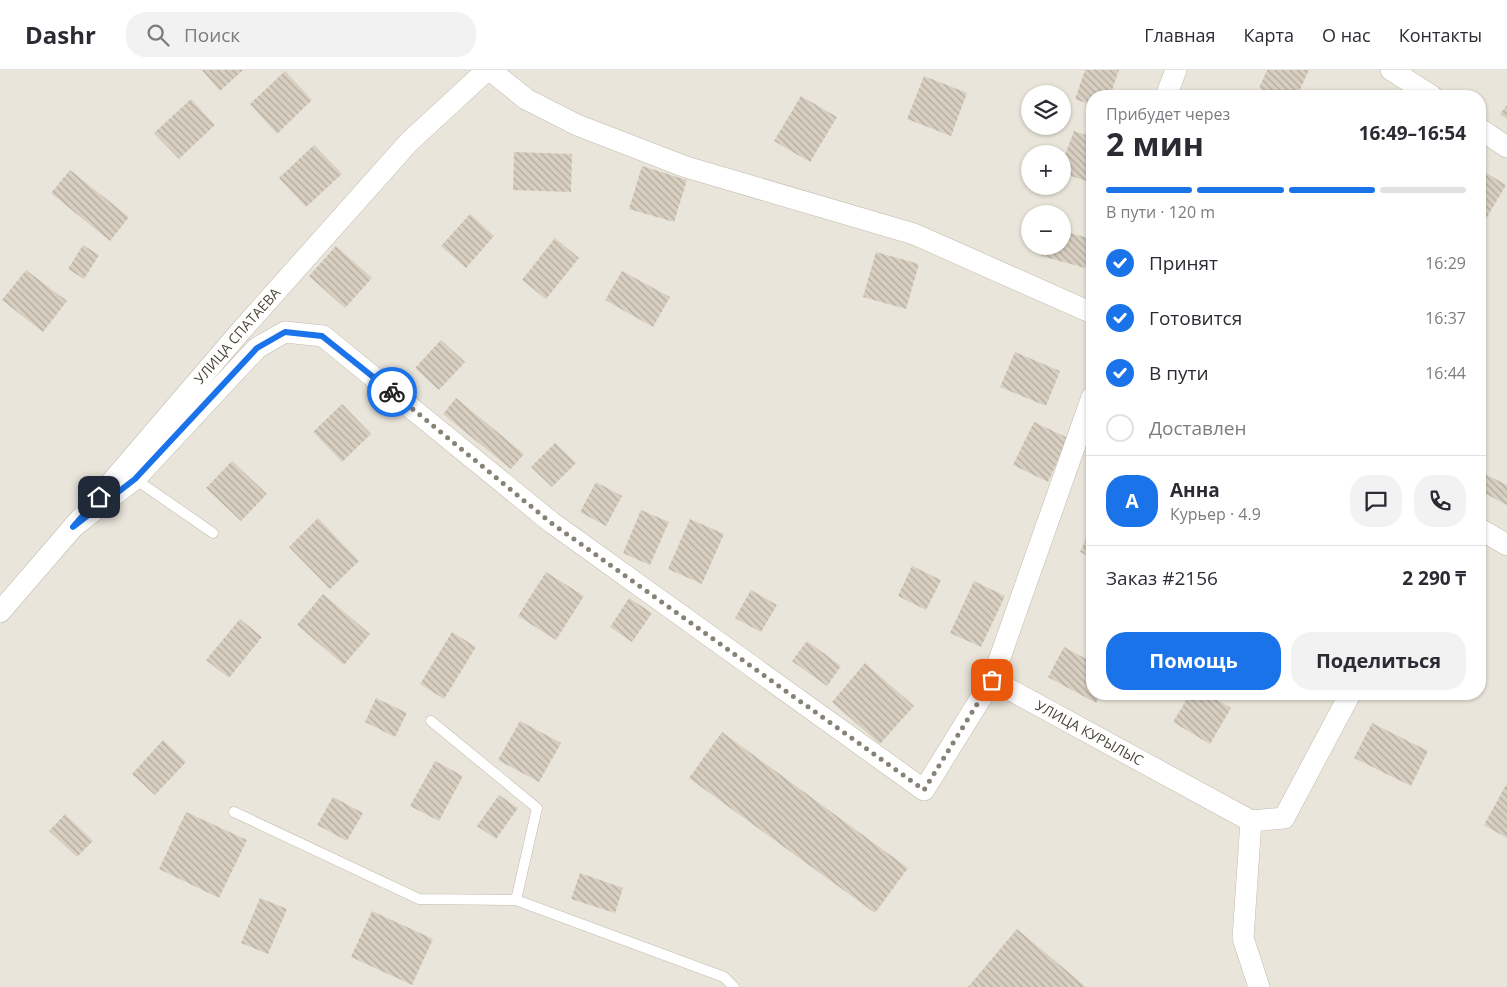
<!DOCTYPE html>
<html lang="ru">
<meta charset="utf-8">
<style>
body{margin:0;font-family:"Open Sans",sans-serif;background:#f2f2f3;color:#2b2b33;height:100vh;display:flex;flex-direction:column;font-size:19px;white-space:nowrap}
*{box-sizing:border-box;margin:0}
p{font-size:16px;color:#7c7c81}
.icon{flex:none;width:28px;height:28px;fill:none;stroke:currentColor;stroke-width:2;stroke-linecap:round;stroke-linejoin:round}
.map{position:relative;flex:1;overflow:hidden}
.sheet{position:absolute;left:1086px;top:20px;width:400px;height:610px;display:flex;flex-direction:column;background:#fff;border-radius:20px;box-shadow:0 1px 4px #0004}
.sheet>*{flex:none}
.controls{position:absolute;left:1021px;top:15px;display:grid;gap:10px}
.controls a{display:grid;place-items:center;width:50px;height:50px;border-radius:50%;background:#fff;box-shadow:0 1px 4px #0004;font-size:25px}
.pin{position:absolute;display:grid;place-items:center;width:42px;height:42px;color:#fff;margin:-21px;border-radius:10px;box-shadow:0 2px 8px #0006}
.courier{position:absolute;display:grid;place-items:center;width:50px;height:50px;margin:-25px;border:4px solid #1a73e8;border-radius:50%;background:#fff;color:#222;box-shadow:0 1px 6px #0007}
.summary em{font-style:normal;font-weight:700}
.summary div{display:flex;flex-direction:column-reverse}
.summary{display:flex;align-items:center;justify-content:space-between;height:85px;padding:0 20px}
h1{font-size:32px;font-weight:700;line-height:38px}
.bar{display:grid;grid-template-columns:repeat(4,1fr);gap:8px 5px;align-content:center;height:60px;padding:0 20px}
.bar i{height:6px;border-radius:4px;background:#e1e1e2}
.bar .active{background:#1a73e8}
.bar p{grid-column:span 4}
.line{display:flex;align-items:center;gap:12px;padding:0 20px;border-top:1px solid #e1e1e2}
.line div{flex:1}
.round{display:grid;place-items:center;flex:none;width:52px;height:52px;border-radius:20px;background:#f2f2f3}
ol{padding:0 20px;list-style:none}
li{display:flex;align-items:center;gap:15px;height:55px}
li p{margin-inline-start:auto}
li .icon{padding:5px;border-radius:50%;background:#1a73e8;color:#fff;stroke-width:4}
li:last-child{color:#7c7c81}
li i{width:28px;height:28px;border:2px solid #e1e1e2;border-radius:50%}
.action{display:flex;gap:10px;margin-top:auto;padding:10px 20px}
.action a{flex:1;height:58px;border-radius:20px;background:#1a73e8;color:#fff;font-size:20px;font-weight:700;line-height:58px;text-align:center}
.action a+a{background:#f2f2f3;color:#2b2b33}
header{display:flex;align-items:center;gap:30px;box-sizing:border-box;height:70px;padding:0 25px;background:#fff;border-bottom:1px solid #e1e1e2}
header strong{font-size:24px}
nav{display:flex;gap:28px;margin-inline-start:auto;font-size:18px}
.search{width:350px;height:45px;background:#f2f2f3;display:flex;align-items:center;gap:12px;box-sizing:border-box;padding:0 18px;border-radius:20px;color:#7c7c81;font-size:19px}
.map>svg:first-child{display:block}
.residential{fill:#eae5da;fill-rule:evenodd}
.building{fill:url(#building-back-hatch)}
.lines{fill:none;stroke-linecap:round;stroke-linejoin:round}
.lane-casing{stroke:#c2bbae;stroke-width:11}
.street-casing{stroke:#c2bbae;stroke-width:22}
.lane{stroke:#fff;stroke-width:10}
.street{stroke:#fff;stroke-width:21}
.done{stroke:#878178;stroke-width:5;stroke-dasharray:0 9}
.route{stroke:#1a73e8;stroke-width:6}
.labels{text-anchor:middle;stroke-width:4.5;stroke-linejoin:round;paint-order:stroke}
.street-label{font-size:14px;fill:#4b4439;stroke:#fff}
</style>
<header>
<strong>Dashr</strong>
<div class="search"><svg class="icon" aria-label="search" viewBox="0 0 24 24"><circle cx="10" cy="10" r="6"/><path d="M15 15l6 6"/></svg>Поиск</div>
<nav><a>Главная</a><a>Карта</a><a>О нас</a><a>Контакты</a></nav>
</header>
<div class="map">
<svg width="1507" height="917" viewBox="0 0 1507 917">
<defs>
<pattern id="building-back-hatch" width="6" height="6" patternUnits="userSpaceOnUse" patternTransform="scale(1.25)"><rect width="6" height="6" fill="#d8cfc1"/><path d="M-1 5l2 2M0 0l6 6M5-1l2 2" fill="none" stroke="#b1aa9e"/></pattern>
</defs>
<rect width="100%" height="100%" fill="#f6f3ec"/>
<path class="residential" d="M0,0H1507V917H0ZM1030,24H1062V56H1030ZM1092,26H1480V624H1092ZM1030,84H1062V116H1030ZM1030,144H1062V176H1030Z"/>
<g class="building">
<polygon points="202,0 243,0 220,21"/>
<polygon points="1085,0 1119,0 1110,26 1092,26 1092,35 1075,29"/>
<polygon points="1267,0 1309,0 1297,26 1275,26 1259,18"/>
<polygon points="285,1 312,30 277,64 250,34"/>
<polygon points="924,6 967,23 951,66 907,49"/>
<polygon points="801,26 837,47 810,92 774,71"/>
<polygon points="191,29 215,55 179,89 154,63"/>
<polygon points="1507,35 1507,49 1500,44"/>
<polygon points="1074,61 1092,67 1092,113 1062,103 1062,93"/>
<polygon points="314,75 342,104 306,137 279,108"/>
<polygon points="514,82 572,84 571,122 513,120"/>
<polygon points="642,96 687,110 674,152 629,139"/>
<polygon points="1480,99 1506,115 1480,159"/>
<polygon points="70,100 129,147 110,171 51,123"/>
<polygon points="470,144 494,166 466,198 441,176"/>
<polygon points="1062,161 1092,169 1092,185 1089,199 1041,186 1043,176 1062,176"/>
<polygon points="555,168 579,188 546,229 522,210"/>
<polygon points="83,175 99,185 84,209 68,199"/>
<polygon points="336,176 372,208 345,238 309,206"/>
<polygon points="876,182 919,194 906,239 863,227"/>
<polygon points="26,200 67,231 43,262 2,230"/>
<polygon points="622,201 670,227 653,257 605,230"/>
<polygon points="441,270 465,292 439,320 415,298"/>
<polygon points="1015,282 1060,301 1046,336 1000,317"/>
<polygon points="456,328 524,384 511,399 443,344"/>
<polygon points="342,334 371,364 342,392 313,362"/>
<polygon points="1034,352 1068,368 1048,412 1013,395"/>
<polygon points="555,373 576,393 552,417 531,397"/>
<polygon points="232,391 267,424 241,451 206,418"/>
<polygon points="1485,404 1507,415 1507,435 1480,421 1480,414"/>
<polygon points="596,412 622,426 606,456 580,442"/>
<polygon points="641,440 669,452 650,495 623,483"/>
<polygon points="318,448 359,491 330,519 289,477"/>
<polygon points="690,449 724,464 702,514 668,499"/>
<polygon points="1092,455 1092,488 1080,482"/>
<polygon points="912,496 941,510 926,540 898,526"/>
<polygon points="546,502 584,526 556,570 518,546"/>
<polygon points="974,511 1005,526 981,577 950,563"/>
<polygon points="751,520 777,535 761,562 735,548"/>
<polygon points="323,524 370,564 344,595 297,555"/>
<polygon points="629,528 652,543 632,572 610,557"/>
<polygon points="240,549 262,567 229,608 206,590"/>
<polygon points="452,562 476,577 444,629 420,614"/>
<polygon points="807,571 841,596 827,616 792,591"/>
<polygon points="1064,577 1092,592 1092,624 1101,624 1096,633 1048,607"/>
<polygon points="865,593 914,636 880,674 832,632"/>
<polygon points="1190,624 1206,624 1231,638 1210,674 1173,652"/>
<polygon points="376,628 407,643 395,667 365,652"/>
<polygon points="520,651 561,673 539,712 498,690"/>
<polygon points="1372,653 1428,681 1411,716 1354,688"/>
<polygon points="722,662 908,798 875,843 689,708"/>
<polygon points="163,670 186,692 155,725 132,704"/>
<polygon points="435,691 463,706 439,751 410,736"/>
<polygon points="1507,713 1507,768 1484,755"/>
<polygon points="499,725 518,738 496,769 477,756"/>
<polygon points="333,727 363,743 347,771 317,755"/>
<polygon points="186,742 247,770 219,828 159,799"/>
<polygon points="65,744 93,771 77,787 49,761"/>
<polygon points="580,803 623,818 615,843 571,829"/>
<polygon points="260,828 287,839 268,884 241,873"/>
<polygon points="372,841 433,869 412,915 351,887"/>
<polygon points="1017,859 1086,917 968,917"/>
</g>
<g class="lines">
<g class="lane-casing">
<g id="lane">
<polyline points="135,409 213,463"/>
<polyline points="431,651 537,738 516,830"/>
<polyline points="234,742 419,829 516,830 724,907 734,917"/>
</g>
</g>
<g class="street-casing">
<g id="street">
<polyline points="490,0 526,29 577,55 686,97 914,164 1092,243"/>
<polyline points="1391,0 1432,26"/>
<polyline points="1166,26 1176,0"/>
<polyline points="1480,59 1507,77"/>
<path id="s1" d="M1092,327L992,610L1251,751L1243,868L1259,917"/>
<path id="s2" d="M103,422L239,263L409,72L487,0"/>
<polyline points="73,457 135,409 257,278 285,262 323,266 551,452 924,720 992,610"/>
<polyline points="1480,459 1507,475"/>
<polyline points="0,542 81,448"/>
<polyline points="1251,751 1284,748 1350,624"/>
</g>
</g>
<use href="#lane" class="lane"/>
<use href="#street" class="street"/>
</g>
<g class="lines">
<polyline class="done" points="392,322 550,452 924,720 992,610"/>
<polyline class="route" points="99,427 73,457 135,409 257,278 285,262 322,266 392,322"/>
</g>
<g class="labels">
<g class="street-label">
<text dy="5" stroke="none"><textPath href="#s2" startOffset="206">УЛИЦА СПАТАЕВА</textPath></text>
<text dy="5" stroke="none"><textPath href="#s1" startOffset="411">УЛИЦА КУРЫЛЫС</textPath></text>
</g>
</g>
</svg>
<div class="controls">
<a><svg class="icon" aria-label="layers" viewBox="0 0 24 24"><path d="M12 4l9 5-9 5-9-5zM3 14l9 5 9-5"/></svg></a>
<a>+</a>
<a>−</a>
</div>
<div class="pin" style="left:992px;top:610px;background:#ea580c"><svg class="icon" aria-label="bag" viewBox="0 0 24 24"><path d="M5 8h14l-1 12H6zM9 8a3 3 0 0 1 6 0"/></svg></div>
<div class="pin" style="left:99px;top:427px;background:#1f2937"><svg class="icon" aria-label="home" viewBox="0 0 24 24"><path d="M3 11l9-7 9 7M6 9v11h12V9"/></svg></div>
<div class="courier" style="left:392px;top:322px"><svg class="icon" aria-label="bike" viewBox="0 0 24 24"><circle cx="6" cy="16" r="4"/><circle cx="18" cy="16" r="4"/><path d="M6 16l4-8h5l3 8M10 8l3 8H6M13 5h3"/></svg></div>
<section class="sheet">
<div class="summary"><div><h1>2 мин</h1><p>Прибудет через</p></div><em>16:49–16:54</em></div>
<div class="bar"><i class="active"></i><i class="active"></i><i class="active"></i><i></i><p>В пути · 120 m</p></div>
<ol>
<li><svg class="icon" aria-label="check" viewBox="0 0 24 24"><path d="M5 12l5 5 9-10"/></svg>Принят<p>16:29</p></li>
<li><svg class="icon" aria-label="check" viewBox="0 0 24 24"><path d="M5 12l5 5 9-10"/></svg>Готовится<p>16:37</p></li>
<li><svg class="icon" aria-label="check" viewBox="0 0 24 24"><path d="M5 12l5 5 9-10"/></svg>В пути<p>16:44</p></li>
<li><i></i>Доставлен</li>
</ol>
<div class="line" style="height:90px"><b class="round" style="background:#1a73e8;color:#fff">А</b><div><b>Анна</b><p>Курьер · 4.9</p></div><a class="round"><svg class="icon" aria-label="chat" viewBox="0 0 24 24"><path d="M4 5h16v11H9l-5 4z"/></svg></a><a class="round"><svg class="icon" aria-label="phone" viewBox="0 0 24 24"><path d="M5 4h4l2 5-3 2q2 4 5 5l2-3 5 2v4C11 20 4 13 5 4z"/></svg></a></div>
<div class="line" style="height:65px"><div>Заказ #2156</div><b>2 290 ₸</b></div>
<div class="action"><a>Помощь</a><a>Поделиться</a></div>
</section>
</div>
